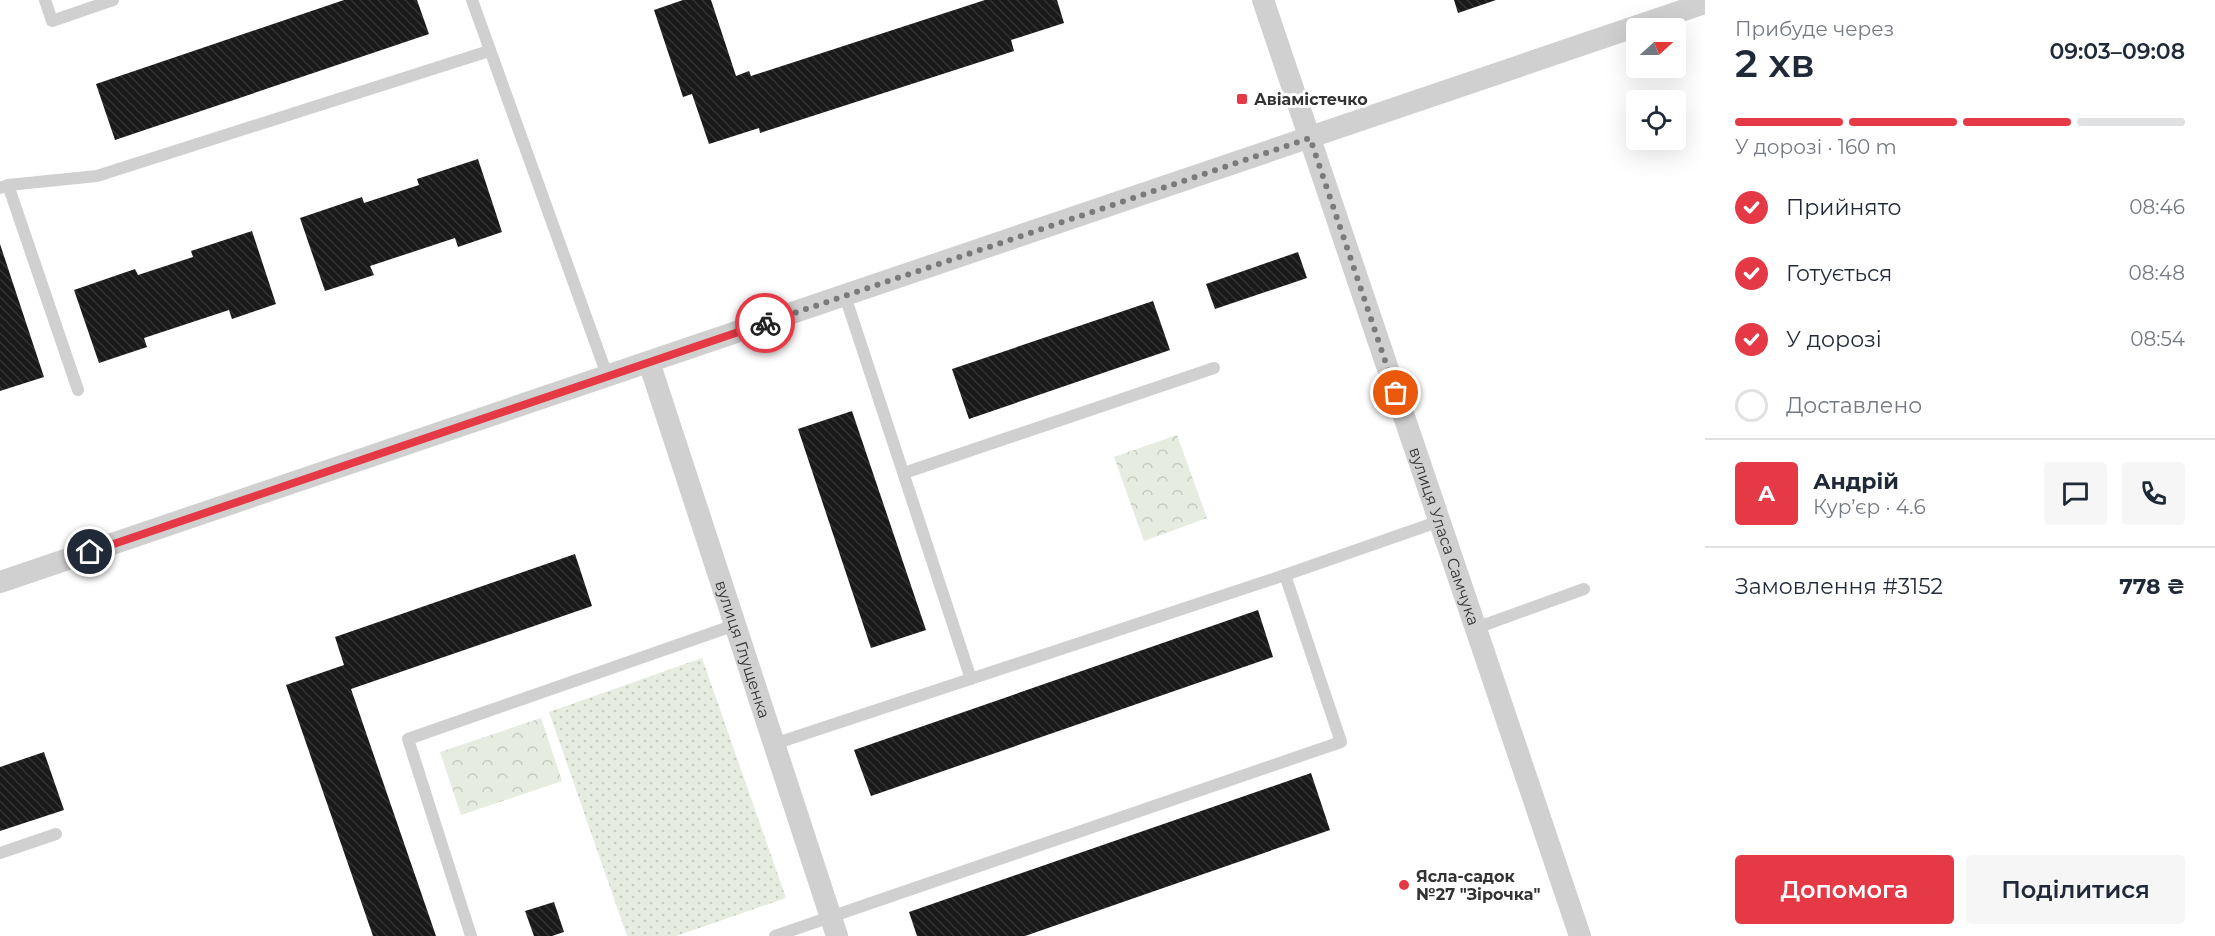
<!DOCTYPE html>
<html lang="uk">
<meta charset="utf-8">
<style>
body{margin:0;font-family:Montserrat,sans-serif;background:#f6f6f7;color:#1f2937;height:100vh;display:flex;flex-direction:column;font-size:22px;white-space:nowrap}
*{box-sizing:border-box;margin:0}
p{font-size:20px;color:#747a83}
.icon{flex:none;width:33px;height:33px;fill:none;stroke:currentColor;stroke-width:2;stroke-linecap:round;stroke-linejoin:round}
.map{position:relative;flex:1;overflow:hidden}
.side{display:flex;flex-direction:column;background:#fff;width:510px}
.side>*{flex:none}
.needle{width:39px;rotate:69deg}
.buttons{position:absolute;left:1626px;top:18px;display:grid;gap:12px}
.buttons a{display:grid;place-items:center;width:60px;height:60px;border-radius:6px;background:#fff;box-shadow:0 6px 24px #0002;font-size:30px}
.pin{position:absolute;display:grid;place-items:center;width:51px;height:51px;color:#fff;margin:-26px;border:3px solid #fff;border-radius:50%;box-shadow:0 2px 6px #0007}
.courier{position:absolute;display:grid;place-items:center;width:60px;height:60px;margin:-30px;border:4px solid #e63946;border-radius:50%;background:#fff;color:#222;box-shadow:0 2px 8px #0007}
.overview em{font-style:normal;font-weight:600}
.overview div{display:flex;flex-direction:column-reverse}
.overview{display:flex;align-items:center;justify-content:space-between;height:102px;padding:0 30px}
h1{font-size:39px;font-weight:600;line-height:45px}
.bar{display:grid;grid-template-columns:repeat(4,1fr);gap:9px 6px;align-content:center;height:72px;padding:0 30px}
.bar i{height:8px;border-radius:4px;background:#e0e1e3}
.bar .selected{background:#e63946}
.bar p{grid-column:span 4}
.line{display:flex;align-items:center;gap:15px;padding:0 30px;border-top:2px solid #e0e1e3}
.line div{flex:1}
.round{display:grid;place-items:center;flex:none;width:63px;height:63px;border-radius:6px;background:#f6f6f7}
ol{padding:0 30px;list-style:none}
li{display:flex;align-items:center;gap:18px;height:66px}
li p{margin-inline-start:auto}
li .icon{padding:6px;border-radius:50%;background:#e63946;color:#fff;stroke-width:4}
li:last-child{color:#747a83}
li i{width:33px;height:33px;border:3px solid #e0e1e3;border-radius:50%}
.cta{display:flex;gap:12px;margin-top:auto;padding:12px 30px}
.cta a{flex:1;height:69px;border-radius:6px;background:#e63946;color:#fff;font-size:24px;font-weight:600;line-height:69px;text-align:center}
.cta a+a{background:#f6f6f7;color:#1f2937}
main{display:flex;flex:1;min-height:0}
.map>svg:first-child{display:block}
.grass{fill:url(#grass-dots)}
.forest{fill:url(#forest-crowns)}
.building{fill:url(#building-back-hatch)}
.lines{fill:none;stroke-linecap:round;stroke-linejoin:round}
.service{stroke:#d0d0d0;stroke-width:12}
.minor{stroke:#d0d0d0;stroke-width:22}
.done{stroke:#7a7a7a;stroke-width:6;stroke-dasharray:0 10.8}
.route{stroke:#e63946;stroke-width:8}
.poi-dot{fill:#e63946;stroke:#fff;stroke-width:2}
.labels{text-anchor:middle;stroke-width:6;stroke-linejoin:round;paint-order:stroke}
.poi-label{font-size:16px;font-weight:bold;fill:#333;stroke:#fff;text-anchor:start}
.street-label{font-size:16px;fill:#333;stroke:#fff}
</style>
<main>
<div class="map">
<svg width="1705" height="936" viewBox="0 0 1705 936">
<defs>
<pattern id="grass-dots" width="8" height="8" patternUnits="userSpaceOnUse" patternTransform="scale(1.5)"><rect width="8" height="8" fill="#e6ecdf"/><path d="M2 2h.1M6 6h.1" fill="none" stroke="#c6cbc0" stroke-width="1.8" stroke-linecap="round"/></pattern>
<pattern id="forest-crowns" width="20" height="18" patternUnits="userSpaceOnUse" patternTransform="scale(1.5)"><rect width="20" height="18" fill="#e6ecdf"/><path d="M2 6a3 3 0 1 1 6 0M12 15a3 3 0 1 1 6 0" fill="none" stroke="#c6cbc0"/></pattern>
<pattern id="building-back-hatch" width="6" height="6" patternUnits="userSpaceOnUse" patternTransform="scale(1.5)"><rect width="6" height="6" fill="#1a1a1a"/><path d="M-1 5l2 2M0 0l6 6M5-1l2 2" fill="none" stroke="#333"/></pattern>
</defs>
<rect width="100%" height="100%" fill="#fff"/>
<polygon class="grass" points="702,658 786,898 676,936 627,936 549,712"/>
<g class="forest">
<polygon points="1177,435 1207,518 1144,541 1114,457"/>
<polygon points="541,718 562,781 461,815 440,752"/>
</g>
<g class="building">
<polygon points="344,0 417,0 429,34 115,140 96,84"/>
<polygon points="683,0 711,0 736,76 749,71 751,76 985,0 1057,0 1064,23 1011,40 1014,51 760,133 759,128 709,144 692,94 683,97 654,10"/>
<polygon points="1454,0 1496,0 1458,13"/>
<polygon points="478,159 502,232 458,247 455,238 370,266 374,275 325,291 300,218 362,197 364,203 419,185 417,179"/>
<polygon points="252,231 276,304 232,319 229,310 144,338 147,347 99,363 74,290 135,269 138,275 193,257 191,251"/>
<polygon points="0,244 44,377 0,391"/>
<polygon points="1298,252 1307,278 1215,309 1206,284"/>
<polygon points="1153,301 1170,350 969,419 952,369"/>
<polygon points="852,411 926,630 871,648 798,429"/>
<polygon points="575,554 592,606 351,689 436,936 373,936 286,685 344,665 335,637"/>
<polygon points="1258,610 1273,657 871,796 854,750"/>
<polygon points="44,752 64,810 0,831 0,767"/>
<polygon points="1311,773 1330,830 1025,936 917,936 909,912"/>
<polygon points="554,902 564,932 552,936 534,936 525,911"/>
</g>
<g class="lines">
<g class="service">
<polyline points="45,0 52,21 113,0"/>
<polyline points="472,0 607,375"/>
<polyline points="8,185 97,176 489,51"/>
<polyline points="0,188 8,185 78,390"/>
<polyline points="845,296 971,679"/>
<polyline points="904,473 1214,368"/>
<polyline points="1476,628 1584,589"/>
<polyline points="774,744 1285,575"/>
<polyline points="0,853 56,834"/>
<polyline points="471,936 408,739 735,625"/>
<polyline points="775,936 1341,742 1285,575 1440,521"/>
</g>
<g class="minor">
<path id="s1" d="M1263,0L1580,936"/>
<path id="s2" d="M649,362L837,936"/>
<polyline points="0,582 1705,3"/>
</g>
</g>
<g class="lines">
<polyline class="done" points="765,323 1310,138 1396,393"/>
<polyline class="route" points="90,552 765,323"/>
</g>
<g class="poi-dot">
<rect x="1236" y="93" width="12" height="12" rx="3"/>
<circle cx="1404" cy="885" r="6"/>
</g>
<g class="labels">
<g class="poi-label">
<text x="1254" y="105">Авіамістечко</text>
<text x="1416" y="882">Ясла-садок<tspan x="1416" dy="18">№27 "Зірочка"</tspan></text>
</g>
<g class="street-label">
<text dy="6" stroke="none"><textPath href="#s1" startOffset="566">вулиця Уласа Самчука</textPath></text>
<text dy="6" stroke="none"><textPath href="#s2" startOffset="302">вулиця Глущенка</textPath></text>
</g>
</g>
</svg>
<div class="buttons">
<a><svg class="needle" viewBox="-14 -14 28 28"><path d="M0-13l5 13h-10z" fill="#e53935"/><path d="M0 13l5-13h-10z" fill="#747a83"/></svg></a>
<a><svg class="icon" aria-label="locate" viewBox="0 0 24 24"><circle cx="12" cy="12" r="6"/><path d="M12 2v4M12 18v4M2 12h4M18 12h4"/></svg></a>
</div>
<div class="pin" style="left:1396px;top:393px;background:#ea580c"><svg class="icon" aria-label="bag" viewBox="0 0 24 24"><path d="M5 8h14l-1 12H6zM9 8a3 3 0 0 1 6 0"/></svg></div>
<div class="pin" style="left:90px;top:552px;background:#1f2937"><svg class="icon" aria-label="home" viewBox="0 0 24 24"><path d="M3 11l9-7 9 7M6 9v11h12V9"/></svg></div>
<div class="courier" style="left:765px;top:323px"><svg class="icon" aria-label="bike" viewBox="0 0 24 24"><circle cx="6" cy="16" r="4"/><circle cx="18" cy="16" r="4"/><path d="M6 16l4-8h5l3 8M10 8l3 8H6M13 5h3"/></svg></div>
</div>
<section class="side">
<div class="overview"><div><h1>2 хв</h1><p>Прибуде через</p></div><em>09:03–09:08</em></div>
<div class="bar"><i class="selected"></i><i class="selected"></i><i class="selected"></i><i></i><p>У дорозі · 160 m</p></div>
<ol>
<li><svg class="icon" aria-label="check" viewBox="0 0 24 24"><path d="M5 12l5 5 9-10"/></svg>Прийнято<p>08:46</p></li>
<li><svg class="icon" aria-label="check" viewBox="0 0 24 24"><path d="M5 12l5 5 9-10"/></svg>Готується<p>08:48</p></li>
<li><svg class="icon" aria-label="check" viewBox="0 0 24 24"><path d="M5 12l5 5 9-10"/></svg>У дорозі<p>08:54</p></li>
<li><i></i>Доставлено</li>
</ol>
<div class="line" style="height:108px"><b class="round" style="background:#e63946;color:#fff">А</b><div><b>Андрій</b><p>Кур’єр · 4.6</p></div><a class="round"><svg class="icon" aria-label="chat" viewBox="0 0 24 24"><path d="M4 5h16v11H9l-5 4z"/></svg></a><a class="round"><svg class="icon" aria-label="phone" viewBox="0 0 24 24"><path d="M5 4h4l2 5-3 2q2 4 5 5l2-3 5 2v4C11 20 4 13 5 4z"/></svg></a></div>
<div class="line" style="height:78px"><div>Замовлення #3152</div><b>778 ₴</b></div>
<div class="cta"><a>Допомога</a><a>Поділитися</a></div>
</section>
</main>
